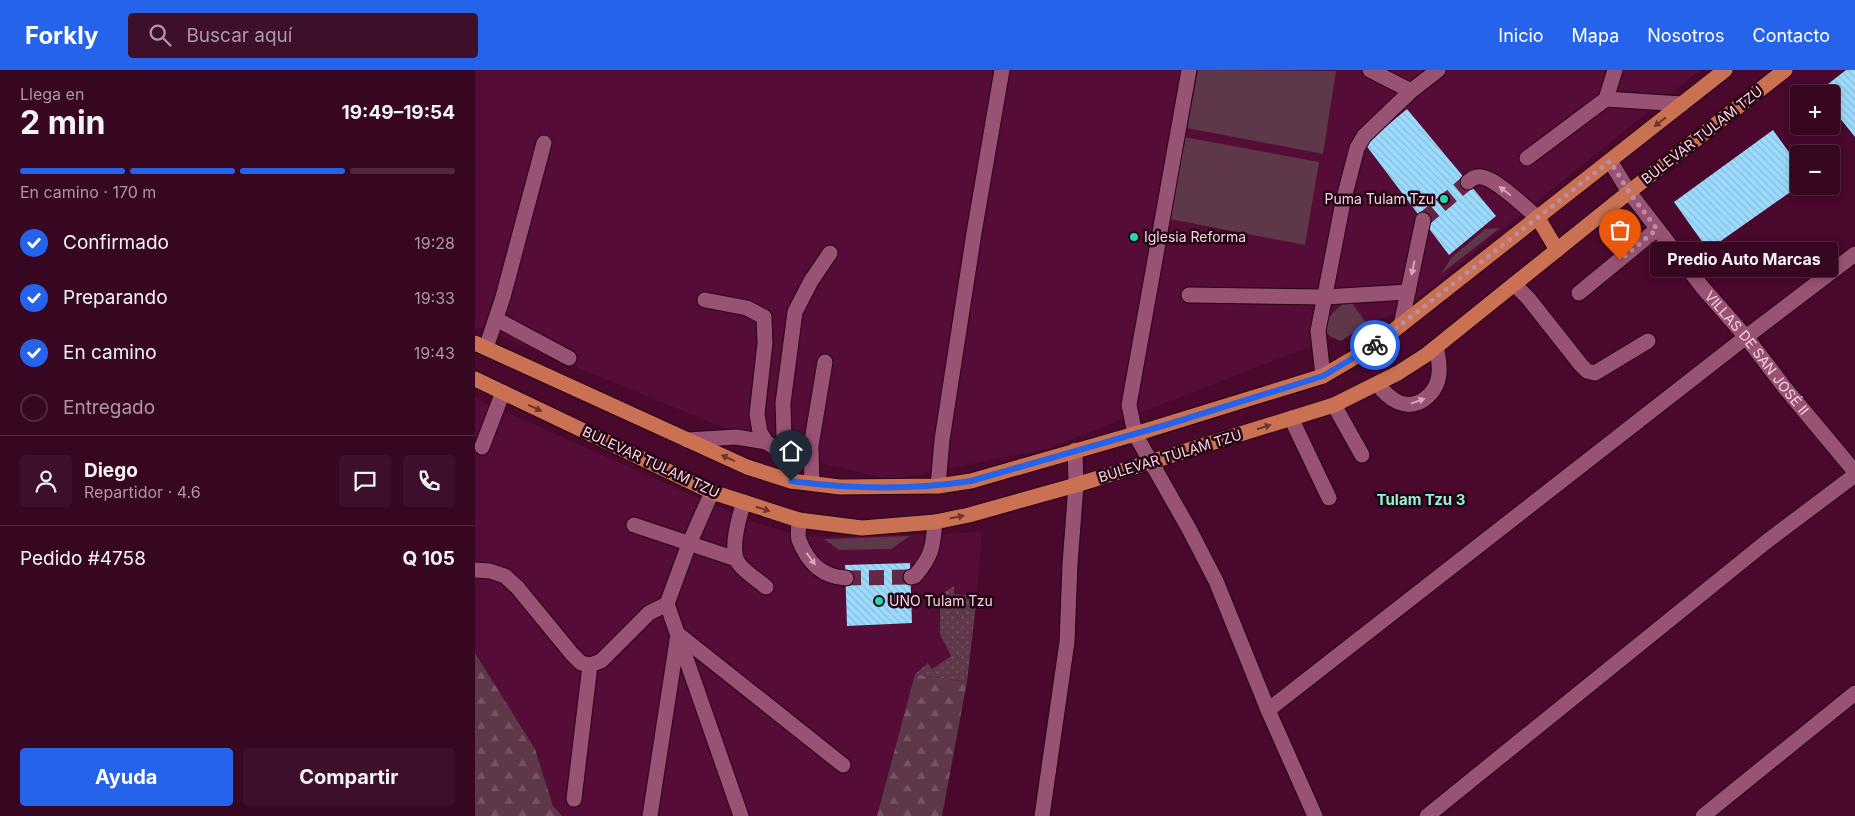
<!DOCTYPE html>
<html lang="es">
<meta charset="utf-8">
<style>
body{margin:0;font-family:Inter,sans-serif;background:#3e0f2a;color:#f1f3f6;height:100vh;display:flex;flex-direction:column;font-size:19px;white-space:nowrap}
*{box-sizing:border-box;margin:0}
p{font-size:16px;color:#aa99a5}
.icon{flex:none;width:28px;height:28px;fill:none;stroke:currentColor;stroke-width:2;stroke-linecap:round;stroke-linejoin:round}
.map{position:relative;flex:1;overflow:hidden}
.drawer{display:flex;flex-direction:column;background:#370621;width:475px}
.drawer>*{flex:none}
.controls{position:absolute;left:1315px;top:15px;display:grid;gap:10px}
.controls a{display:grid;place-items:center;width:50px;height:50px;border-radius:5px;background:#370621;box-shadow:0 2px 8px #0003,0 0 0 1px #51273f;font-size:25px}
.pin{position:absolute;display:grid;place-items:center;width:42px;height:42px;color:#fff;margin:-51px -21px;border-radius:50% 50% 50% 0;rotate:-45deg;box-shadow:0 0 5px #0007}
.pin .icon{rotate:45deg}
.courier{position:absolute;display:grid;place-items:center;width:50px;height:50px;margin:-25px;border:4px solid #2563eb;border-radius:50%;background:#fff;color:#222;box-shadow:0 1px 6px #0007}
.bubble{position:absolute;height:35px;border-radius:5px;background:#370621;box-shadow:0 2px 8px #0003,0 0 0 1px #51273f;font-size:16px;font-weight:700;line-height:35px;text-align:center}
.headline em{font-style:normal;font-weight:700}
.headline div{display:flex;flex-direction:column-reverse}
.headline{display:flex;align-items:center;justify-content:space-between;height:85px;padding:0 20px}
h1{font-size:32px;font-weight:700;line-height:38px}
.bar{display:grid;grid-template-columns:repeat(4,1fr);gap:8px 5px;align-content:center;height:60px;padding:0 20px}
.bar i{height:6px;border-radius:4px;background:#51273f}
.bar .selected{background:#2563eb}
.bar p{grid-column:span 4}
.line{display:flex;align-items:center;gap:12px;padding:0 20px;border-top:1px solid #51273f}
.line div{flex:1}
.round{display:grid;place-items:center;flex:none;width:52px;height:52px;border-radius:5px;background:#3e0f2a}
ol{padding:0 20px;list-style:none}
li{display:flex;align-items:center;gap:15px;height:55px}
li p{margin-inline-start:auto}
li .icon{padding:5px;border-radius:50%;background:#2563eb;color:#fff;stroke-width:4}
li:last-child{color:#aa99a5}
li i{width:28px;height:28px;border:2px solid #51273f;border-radius:50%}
.cta{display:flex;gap:10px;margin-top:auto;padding:10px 20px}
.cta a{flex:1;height:58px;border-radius:5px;background:#2563eb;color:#fff;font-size:20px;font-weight:700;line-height:58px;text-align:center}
.cta a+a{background:#3e0f2a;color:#f1f3f6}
header{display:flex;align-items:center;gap:30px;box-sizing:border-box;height:70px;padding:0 25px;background:#2563eb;color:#fff}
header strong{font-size:24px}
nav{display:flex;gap:28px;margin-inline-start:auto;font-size:18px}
.search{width:350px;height:45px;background:#3e0f2a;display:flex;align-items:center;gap:12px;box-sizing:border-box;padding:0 18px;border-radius:5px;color:#aa99a5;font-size:19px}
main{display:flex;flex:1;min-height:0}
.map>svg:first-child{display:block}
.built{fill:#550c36}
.grass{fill:url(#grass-dots)}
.forest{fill:url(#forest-firs)}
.garden{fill:#5e3749}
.building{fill:url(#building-back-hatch)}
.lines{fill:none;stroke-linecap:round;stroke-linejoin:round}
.minor-tunnel{stroke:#642647;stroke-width:15;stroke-dasharray:15 8;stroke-linecap:butt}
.minor-casing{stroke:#270014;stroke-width:17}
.major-casing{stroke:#270014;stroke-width:17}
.minor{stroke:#985273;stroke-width:15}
.major{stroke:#ca7053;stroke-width:15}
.oneway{fill:#6c352f}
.oneway2{fill:#d8a5bc}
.done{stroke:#bd8ba3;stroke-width:5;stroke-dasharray:0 9}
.route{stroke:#2563eb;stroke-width:6}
.poi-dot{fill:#28d5ad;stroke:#200512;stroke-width:2}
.labels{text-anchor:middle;stroke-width:5;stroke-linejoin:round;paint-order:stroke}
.street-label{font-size:14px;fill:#fbd2e3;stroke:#200512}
.poi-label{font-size:14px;fill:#fbd2e3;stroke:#200512;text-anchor:start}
.neighbourhood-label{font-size:15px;font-weight:bold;fill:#93f2d4;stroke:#200512}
</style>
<header>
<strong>Forkly</strong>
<div class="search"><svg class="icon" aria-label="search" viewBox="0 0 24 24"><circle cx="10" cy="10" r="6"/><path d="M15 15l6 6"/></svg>Buscar aquí</div>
<nav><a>Inicio</a><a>Mapa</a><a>Nosotros</a><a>Contacto</a></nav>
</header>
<main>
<section class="drawer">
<div class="headline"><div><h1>2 min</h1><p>Llega en</p></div><em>19:49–19:54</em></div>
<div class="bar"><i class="selected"></i><i class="selected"></i><i class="selected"></i><i></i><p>En camino · 170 m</p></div>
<ol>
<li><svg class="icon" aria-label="check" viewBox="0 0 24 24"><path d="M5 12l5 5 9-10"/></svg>Confirmado<p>19:28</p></li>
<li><svg class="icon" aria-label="check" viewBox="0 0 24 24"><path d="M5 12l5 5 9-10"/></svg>Preparando<p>19:33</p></li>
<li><svg class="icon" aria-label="check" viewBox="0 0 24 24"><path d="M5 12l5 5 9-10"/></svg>En camino<p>19:43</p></li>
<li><i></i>Entregado</li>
</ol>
<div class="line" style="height:90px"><a class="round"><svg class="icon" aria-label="person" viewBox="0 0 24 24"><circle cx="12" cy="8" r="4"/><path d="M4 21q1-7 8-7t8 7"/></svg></a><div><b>Diego</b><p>Repartidor · 4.6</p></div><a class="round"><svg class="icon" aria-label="chat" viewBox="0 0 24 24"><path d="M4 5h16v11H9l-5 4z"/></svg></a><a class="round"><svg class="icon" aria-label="phone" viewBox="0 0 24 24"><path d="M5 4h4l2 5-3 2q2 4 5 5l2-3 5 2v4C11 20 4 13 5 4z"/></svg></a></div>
<div class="line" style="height:65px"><div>Pedido #4758</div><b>Q 105</b></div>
<div class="cta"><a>Ayuda</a><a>Compartir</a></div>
</section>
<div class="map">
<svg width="1380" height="746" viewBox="0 0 1380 746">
<defs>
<pattern id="grass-dots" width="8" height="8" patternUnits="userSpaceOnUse" patternTransform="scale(1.25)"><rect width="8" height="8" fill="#5e3749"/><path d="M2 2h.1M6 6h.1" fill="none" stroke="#765363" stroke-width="1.8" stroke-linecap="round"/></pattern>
<pattern id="forest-firs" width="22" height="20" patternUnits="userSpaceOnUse" patternTransform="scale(1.25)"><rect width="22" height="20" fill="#5e3749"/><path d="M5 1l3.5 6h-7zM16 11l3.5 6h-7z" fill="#765363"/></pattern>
<pattern id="building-back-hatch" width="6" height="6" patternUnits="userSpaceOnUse" patternTransform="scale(1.25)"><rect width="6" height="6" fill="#9bdbfd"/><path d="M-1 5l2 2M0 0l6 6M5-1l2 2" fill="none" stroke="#8bbcd8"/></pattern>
</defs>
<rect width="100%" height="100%" fill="#49082c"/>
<g class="built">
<polygon points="0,0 1225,0 927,241 572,379 417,410 320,387 0,256"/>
<polygon points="0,328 275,451 331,467 470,464 507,461 502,526 479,524 479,517 465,564 476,586 457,599 453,594 440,604 402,746 87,746 78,736 60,679 0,583"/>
</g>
<polygon class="grass" points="479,516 479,524 502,526 492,612 440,604 453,593 457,599 476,586 465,564 465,525"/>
<g class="forest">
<polygon points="0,583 60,679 78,736 87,746 0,746"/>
<polygon points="440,604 492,612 467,746 402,746"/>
</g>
<g class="garden">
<polygon points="723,0 861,1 848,84 712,58"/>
<polygon points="709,67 844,92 830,175 695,149"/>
<polygon points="1025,158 966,204 976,188 1010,159"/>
<path d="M874,229L892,254L866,271C833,260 859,241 874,229Z"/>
<polygon points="435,466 416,479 364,480 349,469"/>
</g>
<g class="building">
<polygon points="1371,0 1380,0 1380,67 1356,37 1356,24 1346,24 1344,21"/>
<polygon points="932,39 1021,146 974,185 890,74"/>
<polygon points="1298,60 1324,96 1324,116 1233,180 1199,132"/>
<polygon points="435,493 437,553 372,556 370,495"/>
</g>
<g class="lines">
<g class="minor-tunnel">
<polyline points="948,150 993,112"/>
<polyline points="371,508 436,507"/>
</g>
<g class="minor-casing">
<g id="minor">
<polyline points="714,0 654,335 660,364 713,457 741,511 793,640 840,746"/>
<polyline points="895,0 936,21"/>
<polyline points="1131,29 1207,34"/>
<polyline points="1052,88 1131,29 1140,0"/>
<path id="s1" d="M1135,91L1154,122L1228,218L1271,267L1310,318L1380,402"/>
<path d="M993,112C997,108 1001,106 1007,107C1021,109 1051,138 1063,148"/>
<polyline points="1039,214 1053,228 1106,295 1112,301 1120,303 1173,271"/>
<polyline points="1104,223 1182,159"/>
<polyline points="714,225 850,227 933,222"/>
<polyline points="230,230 272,238 289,247 290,273 282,344 285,362 291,372 313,386"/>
<polyline points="21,249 94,288"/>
<polyline points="926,255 948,150"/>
<polyline points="11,278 28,227 69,73"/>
<polyline points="848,306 843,261 868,132 882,78 889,66 936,21 963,0"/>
<path d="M902,314C908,321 914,328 923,332C943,341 962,323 964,304C965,295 963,285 961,277"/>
<polyline points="859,335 887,385"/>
<polyline points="816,348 854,428"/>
<polyline points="212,370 261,367 291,372"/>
<polyline points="7,377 28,322"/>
<polyline points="316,411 309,367 308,333 320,242 336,211 355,183"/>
<polyline points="337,413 336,376 350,292"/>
<polyline points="463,416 467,370 499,163 527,0"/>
<path d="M269,432C264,447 254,481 264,494C271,503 283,510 291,517"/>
<path d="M324,450C324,457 322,465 324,470C333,493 347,507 371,508"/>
<polyline points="159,455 261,489"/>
<polyline points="0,500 15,501 30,506 42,517 97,584 106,593 115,595 126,591 174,543 192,534 214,474 237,422"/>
<path d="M436,507L440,506C457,486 458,477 460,452"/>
<polyline points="192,534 266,746"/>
<polyline points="793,640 1271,267 1380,184"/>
<polyline points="99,729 115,595"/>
<polyline points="175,746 203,564 368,695"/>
<polyline points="567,746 592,572 595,494 601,415 600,380"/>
<polyline points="952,746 1291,472 1380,405"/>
<polyline points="1228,746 1380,623"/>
</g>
</g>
<g class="major-casing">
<g id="major">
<polyline points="1063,148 1082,180"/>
<polyline points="0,273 272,397 316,411 365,417 463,416 496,411 660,364 848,306 899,276 1250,0"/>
<polyline points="0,309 237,422 324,450 387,458 460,452 494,445 601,415 859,335 923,303 951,285 1154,122 1310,0"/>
</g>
</g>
<use href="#minor" class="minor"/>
<use href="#major" class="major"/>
</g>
<defs><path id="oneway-solid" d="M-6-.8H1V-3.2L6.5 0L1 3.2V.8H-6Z" transform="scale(1.25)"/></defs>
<g class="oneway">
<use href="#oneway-solid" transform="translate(1185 52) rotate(142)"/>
<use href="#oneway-solid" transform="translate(60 338) rotate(25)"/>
<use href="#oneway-solid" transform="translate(789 357) rotate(-17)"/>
<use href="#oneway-solid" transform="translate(253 388) rotate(-156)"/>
<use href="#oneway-solid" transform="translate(288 439) rotate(18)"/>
<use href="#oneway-solid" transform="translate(482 447) rotate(-12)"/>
</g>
<g class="oneway2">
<use href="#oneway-solid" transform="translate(1030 121) rotate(-143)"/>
<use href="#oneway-solid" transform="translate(938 198) rotate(102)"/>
<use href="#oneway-solid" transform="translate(943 331) rotate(-20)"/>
<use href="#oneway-solid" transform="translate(336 489) rotate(54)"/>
</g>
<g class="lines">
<polyline class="done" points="900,275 1135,91 1154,122 1182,159 1145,190"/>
<path class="route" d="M316,411C375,419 437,420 496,411L694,354L848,306L900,275"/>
</g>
<g class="poi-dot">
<circle cx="969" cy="129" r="5"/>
<circle cx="659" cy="167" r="5"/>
<circle cx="404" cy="531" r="5"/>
</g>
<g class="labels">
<g class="street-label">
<text transform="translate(1227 65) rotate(-38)" y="5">BULEVAR TULAM TZU</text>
<text dy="5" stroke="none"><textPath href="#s1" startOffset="242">VILLAS DE SAN JOSÉ II</textPath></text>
<text transform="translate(695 386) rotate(-17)" y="5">BULEVAR TULAM TZU</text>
<text transform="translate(176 392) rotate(25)" y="5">BULEVAR TULAM TZU</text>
</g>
<g class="poi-label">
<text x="959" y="134" text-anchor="end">Puma Tulam Tzu</text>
<text x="669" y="172">Iglesia Reforma</text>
<text x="414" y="536">UNO Tulam Tzu</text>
</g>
<g class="neighbourhood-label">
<text x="946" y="435">Tulam Tzu 3</text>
</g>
</g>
</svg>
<div class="controls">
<a>+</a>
<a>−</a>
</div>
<div class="pin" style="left:1145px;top:190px;background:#ea580c"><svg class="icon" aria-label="bag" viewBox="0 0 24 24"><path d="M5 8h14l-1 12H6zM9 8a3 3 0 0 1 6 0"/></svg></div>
<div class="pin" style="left:316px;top:411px;background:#1f2937"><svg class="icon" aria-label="home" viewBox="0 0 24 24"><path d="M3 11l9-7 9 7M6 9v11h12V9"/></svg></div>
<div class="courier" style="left:900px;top:275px"><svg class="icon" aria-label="bike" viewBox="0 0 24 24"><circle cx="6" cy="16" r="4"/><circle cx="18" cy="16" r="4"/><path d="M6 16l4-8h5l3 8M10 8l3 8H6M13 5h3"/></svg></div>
<div class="bubble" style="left:1175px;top:172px;width:188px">Predio Auto Marcas</div>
</div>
</main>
